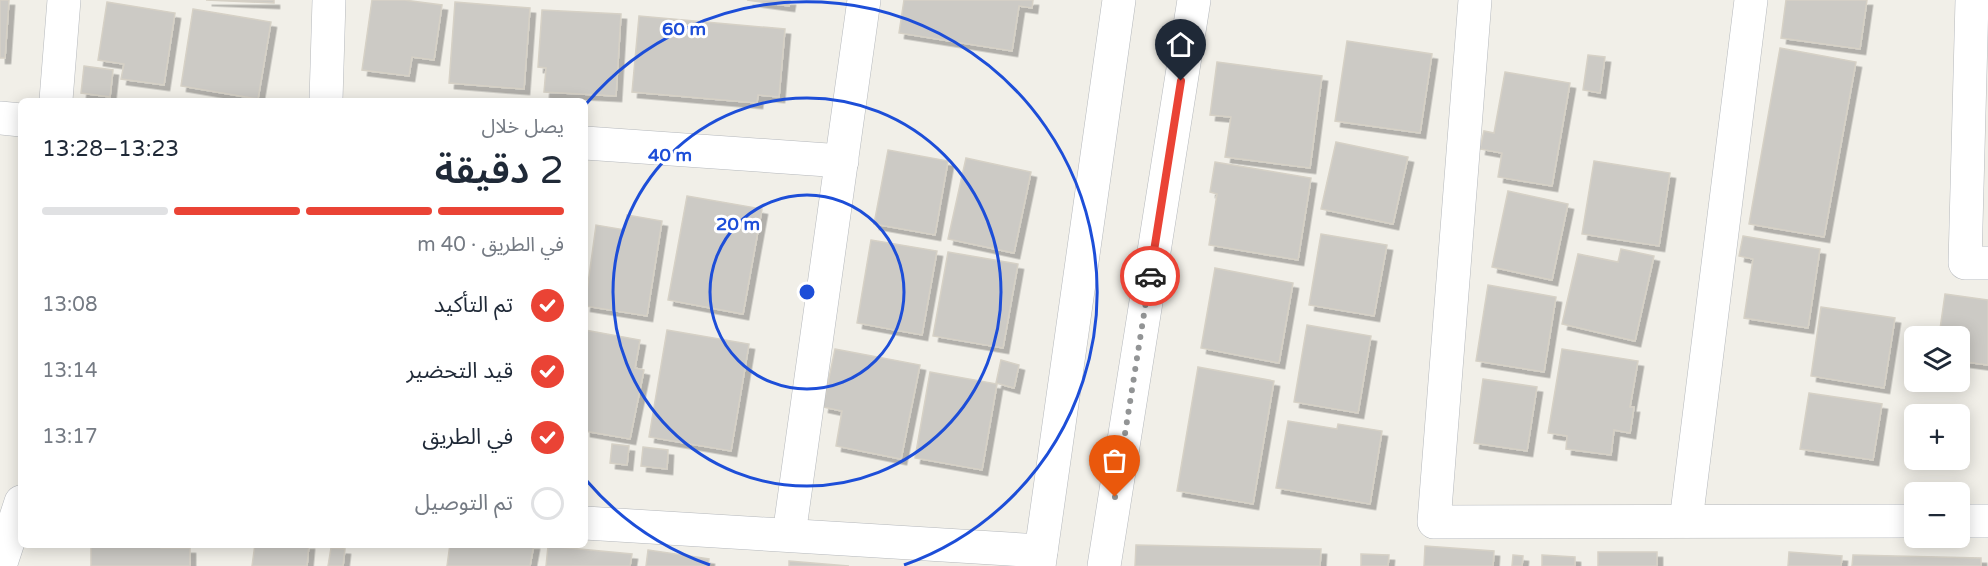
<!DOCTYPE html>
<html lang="ar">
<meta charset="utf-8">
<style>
body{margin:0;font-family:"Varela Round","Noto Sans Arabic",sans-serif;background:#f2f2f3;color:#1f2937;direction:rtl;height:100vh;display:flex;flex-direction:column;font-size:22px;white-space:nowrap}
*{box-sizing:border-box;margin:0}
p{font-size:20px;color:#747a83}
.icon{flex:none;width:33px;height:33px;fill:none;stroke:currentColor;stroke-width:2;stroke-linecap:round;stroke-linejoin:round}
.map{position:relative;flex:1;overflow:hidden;direction:ltr}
.side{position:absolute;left:18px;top:98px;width:570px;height:450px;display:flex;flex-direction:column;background:#fff;border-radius:9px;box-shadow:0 3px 15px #0003;direction:rtl}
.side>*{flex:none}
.fabs{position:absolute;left:1904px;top:326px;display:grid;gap:12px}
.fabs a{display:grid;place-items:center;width:66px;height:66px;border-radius:9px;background:#fff;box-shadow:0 3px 15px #0003;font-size:30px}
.pin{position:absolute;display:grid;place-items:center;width:51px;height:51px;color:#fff;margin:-62px -26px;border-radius:50% 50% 50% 0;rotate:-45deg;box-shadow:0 0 6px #0007}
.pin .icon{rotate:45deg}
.courier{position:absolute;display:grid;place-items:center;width:60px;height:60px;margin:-30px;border:4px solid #ea4335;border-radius:50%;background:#fff;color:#222;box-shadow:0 2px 8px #0007}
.overview em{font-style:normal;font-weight:600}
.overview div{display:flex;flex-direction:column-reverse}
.overview{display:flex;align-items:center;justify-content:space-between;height:102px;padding:0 24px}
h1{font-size:39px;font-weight:600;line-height:45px}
.bar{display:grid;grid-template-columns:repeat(4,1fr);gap:9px 6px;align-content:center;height:72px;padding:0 24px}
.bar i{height:8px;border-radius:4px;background:#e0e1e3}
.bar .active{background:#ea4335}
.bar p{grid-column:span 4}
ol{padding:0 24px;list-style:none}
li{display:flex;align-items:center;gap:18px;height:66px}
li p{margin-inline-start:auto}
li .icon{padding:6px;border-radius:50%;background:#ea4335;color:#fff;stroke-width:4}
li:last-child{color:#747a83}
li i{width:33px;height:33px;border:3px solid #e0e1e3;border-radius:50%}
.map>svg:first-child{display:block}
.building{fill:#cccac5;stroke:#d6d1c6;stroke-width:1.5;filter:url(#shadow)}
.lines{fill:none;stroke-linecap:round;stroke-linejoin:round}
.minor-casing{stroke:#b5b8bc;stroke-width:34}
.minor{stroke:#fff;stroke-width:33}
.done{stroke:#929495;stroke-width:6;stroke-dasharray:0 10.8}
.route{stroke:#ea4335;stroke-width:8}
.ring{fill:none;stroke:#1d4ed8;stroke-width:3}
.centre{fill:#1d4ed8;stroke:#fff;stroke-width:3}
.ring-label{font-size:18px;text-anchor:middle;font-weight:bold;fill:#1d4ed8;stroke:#fff;stroke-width:6;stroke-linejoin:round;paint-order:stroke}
</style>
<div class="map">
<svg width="1988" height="566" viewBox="0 0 1988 566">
<defs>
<filter id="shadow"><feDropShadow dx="5.5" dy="5.5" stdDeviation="0" flood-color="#0004"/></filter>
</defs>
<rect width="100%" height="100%" fill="#f1efe8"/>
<g class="building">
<polygon points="0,0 9,0 5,58 0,58"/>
<polygon points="206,0 274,0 274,3"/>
<polygon points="372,0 404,0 442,5 434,60 412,57 409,76 362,70"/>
<polygon points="747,0 790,0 789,6"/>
<polygon points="904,0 1033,0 1032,8 1019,6 1012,51 899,33"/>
<polygon points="1786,0 1867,0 1860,49 1781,38"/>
<polygon points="107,2 175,13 164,85 121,79 124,64 98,60"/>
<polygon points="455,2 530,8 524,89 449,83"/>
<polygon points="193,9 271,22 258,99 181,86"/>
<polygon points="542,10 621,14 616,96 544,92 546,68 538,67"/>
<polygon points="639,16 785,29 779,97 758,95 757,103 632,92"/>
<polygon points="1347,41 1432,54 1420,133 1335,121"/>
<polygon points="1780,48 1856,62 1824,237 1749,224"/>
<polygon points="1588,55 1605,57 1600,93 1583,90"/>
<polygon points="1217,62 1322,76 1310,168 1225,157 1231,117 1210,115"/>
<polygon points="84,66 113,70 110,97 81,93"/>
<polygon points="1505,72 1570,83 1552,186 1498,177 1502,153 1480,149 1484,131 1494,133"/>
<polygon points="1336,142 1408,157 1393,224 1321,209"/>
<polygon points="888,150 948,161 935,235 874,224"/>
<polygon points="966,158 1031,172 1014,253 948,239"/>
<polygon points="1594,161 1670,173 1659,246 1582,234"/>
<polygon points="1215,162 1311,178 1298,260 1209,245 1217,194 1210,192"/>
<polygon points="1508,191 1568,204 1552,280 1492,267"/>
<polygon points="687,196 762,209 743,314 668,300"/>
<polygon points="627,215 662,221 647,316 585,306 596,225 625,230"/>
<polygon points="1321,234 1387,245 1374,316 1309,305"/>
<polygon points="1743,236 1820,249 1808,328 1744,318 1753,259 1739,256"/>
<polygon points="871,240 937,251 922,335 857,323"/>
<polygon points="1621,249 1654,256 1635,341 1562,324 1578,254 1618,262"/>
<polygon points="948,252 1018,264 1003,348 933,336"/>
<polygon points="1215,268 1293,283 1279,363 1201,348"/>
<polygon points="1488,285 1556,297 1544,372 1476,361"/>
<polygon points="1945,294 1988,300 1988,365 1959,361 1959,336 1939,336"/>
<polygon points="1821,307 1895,318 1884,388 1811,376"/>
<polygon points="1307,325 1371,336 1358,413 1294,402"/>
<polygon points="585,330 640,340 635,368 644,370 630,439 585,431"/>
<polygon points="667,330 749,344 731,451 649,437"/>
<polygon points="835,349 920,365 901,459 836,446 842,411 823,407"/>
<polygon points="1562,349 1638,361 1630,407 1634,407 1630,433 1614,430 1611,455 1566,449 1567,436 1548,433"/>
<polygon points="1001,360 1019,365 1014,388 996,383"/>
<polygon points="1198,367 1274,381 1253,504 1177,491"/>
<polygon points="930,372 997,384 982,470 915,458"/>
<polygon points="1483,379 1537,387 1527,451 1474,443"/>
<polygon points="1809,393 1882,404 1873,460 1800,449"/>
<polygon points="1288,421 1337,429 1338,424 1382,431 1370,504 1276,488"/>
<polygon points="612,444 629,446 627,465 610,463"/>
<polygon points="643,447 668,450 667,469 641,466"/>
<polygon points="91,544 161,544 161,548 190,548 190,566 91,566"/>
<polygon points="255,544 309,544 307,566 252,566"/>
<polygon points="450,544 534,544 530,566 447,566"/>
<polygon points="1136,545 1321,549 1320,566 1135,566"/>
<polygon points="548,546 632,554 630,566 546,566"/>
<polygon points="1425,546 1494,551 1493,566 1424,566"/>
<polygon points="331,548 345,549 343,566 328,566"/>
<polygon points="648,550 709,559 708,566 646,566"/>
<rect x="1598" y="552" width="59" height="14"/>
<polygon points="1789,552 1842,556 1841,566 1788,566"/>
<polygon points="1361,554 1389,555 1388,566 1361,566"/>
<polygon points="1513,555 1523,556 1522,566 1512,566"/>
<polygon points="1542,555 1575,557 1575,566 1542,566"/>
<polygon points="1853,555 1981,558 1981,566 1852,566"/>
<polygon points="789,561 849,566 789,566"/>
</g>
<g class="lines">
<g class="minor-casing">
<g id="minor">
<polyline points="1475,0 1434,522 1914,521"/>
<polyline points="1972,0 1965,263 1988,263"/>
<polyline points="56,100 64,0"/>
<polyline points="326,100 329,0"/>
<polyline points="0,118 21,120"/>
<polyline points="585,143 842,161"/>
<polyline points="1686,521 1751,0"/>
<polyline points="1959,521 1988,521"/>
<polyline points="585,523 1041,551"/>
<polyline points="789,535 864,0"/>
<polyline points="0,566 21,502"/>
<polyline points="1039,566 1119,0"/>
<polyline points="1104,566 1194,0"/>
</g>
</g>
<use href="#minor" class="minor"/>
</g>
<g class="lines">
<polyline class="done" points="1115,497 1150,276"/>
<polyline class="route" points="1150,276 1181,81"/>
</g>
<g class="ring">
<circle cx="807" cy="292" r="97"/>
<circle cx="807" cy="292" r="194"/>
<path d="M710 565A290 290 0 0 1 586 480M586 104A290 290 0 1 1 904 565"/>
</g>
<circle cx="807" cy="292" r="9" class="centre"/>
<g class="ring-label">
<text x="684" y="35">60 m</text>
<text x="670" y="161">40 m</text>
<text x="738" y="230">20 m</text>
</g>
</svg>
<div class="fabs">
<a><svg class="icon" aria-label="layers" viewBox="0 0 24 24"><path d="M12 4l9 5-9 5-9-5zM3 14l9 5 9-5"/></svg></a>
<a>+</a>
<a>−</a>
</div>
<div class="pin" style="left:1115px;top:497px;background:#ea580c"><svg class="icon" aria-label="bag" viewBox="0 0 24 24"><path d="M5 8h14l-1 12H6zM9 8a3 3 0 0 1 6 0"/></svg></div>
<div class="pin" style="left:1181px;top:81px;background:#1f2937"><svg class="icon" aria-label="home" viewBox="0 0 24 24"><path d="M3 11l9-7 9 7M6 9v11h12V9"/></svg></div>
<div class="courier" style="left:1150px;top:276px"><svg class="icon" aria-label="car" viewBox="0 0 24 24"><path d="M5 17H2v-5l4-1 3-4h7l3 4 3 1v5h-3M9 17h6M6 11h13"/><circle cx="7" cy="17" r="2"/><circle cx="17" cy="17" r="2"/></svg></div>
<section class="side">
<div class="overview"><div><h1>2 دقيقة</h1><p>يصل خلال</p></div><em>13:23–13:28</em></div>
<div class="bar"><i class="active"></i><i class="active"></i><i class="active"></i><i></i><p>في الطريق · 40 m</p></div>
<ol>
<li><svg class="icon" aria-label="check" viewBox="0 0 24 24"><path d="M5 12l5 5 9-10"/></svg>تم التأكيد<p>13:08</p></li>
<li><svg class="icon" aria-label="check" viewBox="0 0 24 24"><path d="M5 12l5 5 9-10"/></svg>قيد التحضير<p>13:14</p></li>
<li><svg class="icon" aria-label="check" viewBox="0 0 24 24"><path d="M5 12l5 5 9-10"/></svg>في الطريق<p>13:17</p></li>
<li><i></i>تم التوصيل</li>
</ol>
</section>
</div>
